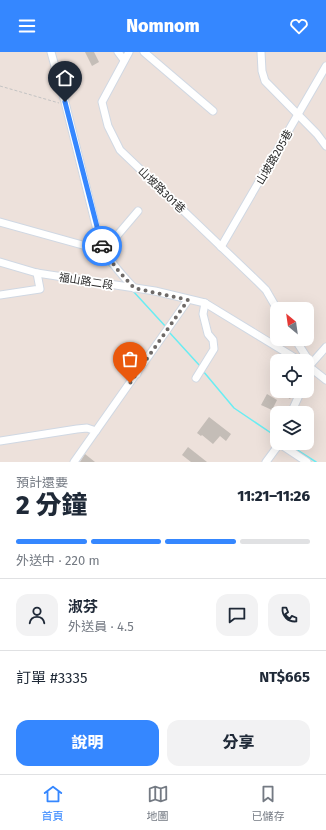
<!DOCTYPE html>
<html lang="zh-TW">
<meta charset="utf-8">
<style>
body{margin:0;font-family:"Fira Sans","Noto Sans TC",sans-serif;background:#f2f2f3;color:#1f2937;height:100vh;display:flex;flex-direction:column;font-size:15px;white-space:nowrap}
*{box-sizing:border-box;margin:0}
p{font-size:13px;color:#747a83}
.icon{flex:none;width:22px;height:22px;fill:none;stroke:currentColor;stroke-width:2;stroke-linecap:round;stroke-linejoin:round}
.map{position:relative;height:410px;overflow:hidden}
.sheet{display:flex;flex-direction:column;background:#fff;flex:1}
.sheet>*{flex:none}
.needle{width:26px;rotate:331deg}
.buttons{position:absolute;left:270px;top:250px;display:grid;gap:8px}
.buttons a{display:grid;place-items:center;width:44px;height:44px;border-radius:8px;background:#fff;box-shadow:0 4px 16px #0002;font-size:20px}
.pin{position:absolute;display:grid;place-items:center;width:34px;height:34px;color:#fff;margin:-41px -17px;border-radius:50% 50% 50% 0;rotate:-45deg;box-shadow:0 0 4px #0007}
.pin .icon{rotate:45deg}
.courier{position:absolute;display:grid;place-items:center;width:40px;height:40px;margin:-20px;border:3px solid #3587ff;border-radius:50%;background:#fff;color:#222;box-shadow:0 1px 5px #0007}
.overview em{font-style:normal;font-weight:800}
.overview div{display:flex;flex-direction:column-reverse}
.overview{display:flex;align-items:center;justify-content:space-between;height:68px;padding:0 16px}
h1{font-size:26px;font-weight:800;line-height:30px}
.bar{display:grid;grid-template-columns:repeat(4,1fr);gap:6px 4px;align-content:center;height:48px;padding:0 16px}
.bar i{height:5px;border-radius:3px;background:#e0e1e3}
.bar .on{background:#3587ff}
.bar p{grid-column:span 4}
.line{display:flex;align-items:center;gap:10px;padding:0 16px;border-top:1px solid #e0e1e3}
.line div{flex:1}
.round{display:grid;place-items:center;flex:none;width:42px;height:42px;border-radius:12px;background:#f2f2f3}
.button{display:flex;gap:8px;margin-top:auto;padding:8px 16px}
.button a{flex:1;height:46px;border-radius:12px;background:#3587ff;color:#fff;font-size:16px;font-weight:800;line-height:46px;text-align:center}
.button a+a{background:#f2f2f3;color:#1f2937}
header{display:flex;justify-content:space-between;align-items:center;height:52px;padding:0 16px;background:#3587ff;color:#fff;font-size:18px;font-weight:800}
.menu{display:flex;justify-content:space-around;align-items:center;height:56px;border-top:1px solid #e0e1e3;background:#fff;font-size:11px;color:#747a83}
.menu a{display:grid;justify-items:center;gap:2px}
.menu .on{color:#3587ff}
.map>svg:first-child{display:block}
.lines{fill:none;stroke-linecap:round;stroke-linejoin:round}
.stream{stroke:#69edf3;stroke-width:1.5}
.building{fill:#c4bdb7}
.minor-casing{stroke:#d0d8e3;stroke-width:9}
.path{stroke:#c3c3c3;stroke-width:1;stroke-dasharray:3 2;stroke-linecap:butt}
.minor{stroke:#fff;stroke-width:7}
.done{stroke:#6e6a68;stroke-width:4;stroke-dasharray:0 7.2}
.route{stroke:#3587ff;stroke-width:5}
.labels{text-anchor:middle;stroke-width:3.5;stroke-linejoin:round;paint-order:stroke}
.street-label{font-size:11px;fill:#2a2a2a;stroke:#fff}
</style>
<header><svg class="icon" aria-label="menu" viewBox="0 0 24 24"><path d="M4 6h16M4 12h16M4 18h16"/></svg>Nomnom<svg class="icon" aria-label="heart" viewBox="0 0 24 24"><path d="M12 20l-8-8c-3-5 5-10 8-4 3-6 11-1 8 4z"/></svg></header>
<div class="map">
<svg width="326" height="410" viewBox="0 0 326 410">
<rect width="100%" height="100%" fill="#ede1db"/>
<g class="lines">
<g class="stream">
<polyline points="101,201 106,210 116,220"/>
<polyline points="133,239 166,275"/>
<polyline points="169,280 200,314"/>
<polyline points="203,319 234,356 277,385"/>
<polyline points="286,391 316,410"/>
</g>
</g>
<g class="building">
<polygon points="85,0 94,0 99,10 92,14"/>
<polygon points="302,251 311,252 310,257 301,257"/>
<polygon points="277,339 295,339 290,347"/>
<polygon points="267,342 277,348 272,358 261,353"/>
<polygon points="209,365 231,382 226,389 220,384 213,392 202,383 201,384 197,381"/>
<polygon points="188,395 207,410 191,410 182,403"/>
<polygon points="85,402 95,410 80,410"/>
</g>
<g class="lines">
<g class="minor-casing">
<g id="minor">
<path d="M51,0L65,50L99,186C107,207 120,221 134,236"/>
<polyline points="118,0 124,8"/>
<polyline points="129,0 102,50 108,74 120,98 258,230 266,238 277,257"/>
<polyline points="144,0 213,59"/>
<polyline points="261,0 262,19 265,29 317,82 326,94"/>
<polyline points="0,170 104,199 138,159"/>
<polyline points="221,195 326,14"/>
<polyline points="0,210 37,221 155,239 205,251 300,309"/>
<polyline points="0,243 40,237 37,221"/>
<polyline points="295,287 311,312"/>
<polyline points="121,309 137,322"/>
<polyline points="307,313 326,328"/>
<polyline points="307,325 311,312 326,295"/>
<polyline points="196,326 214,297 213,288 208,282 203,262 205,251"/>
<polyline points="291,361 301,339"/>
<polyline points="0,389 77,377 87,376 96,379"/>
<polyline points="280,392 307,410"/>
<polyline points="74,410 188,248"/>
<polyline points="266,410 280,391"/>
</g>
</g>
<polyline class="path" points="0,34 59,51"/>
<use href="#minor" class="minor"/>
</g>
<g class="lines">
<polyline class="done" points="102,194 116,216 134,236 188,248 130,331"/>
<polyline class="route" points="65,50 102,194"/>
</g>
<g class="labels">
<g class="street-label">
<text transform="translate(274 105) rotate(-60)" y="4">山坡路205巷</text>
<text transform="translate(162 138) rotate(44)" y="4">山坡路301巷</text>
<text transform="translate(86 229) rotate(9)" y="4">福山路二段</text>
</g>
</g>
</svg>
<div class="buttons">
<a><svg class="needle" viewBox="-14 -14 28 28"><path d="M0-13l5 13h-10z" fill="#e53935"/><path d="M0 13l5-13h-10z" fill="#747a83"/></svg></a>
<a><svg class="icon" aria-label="locate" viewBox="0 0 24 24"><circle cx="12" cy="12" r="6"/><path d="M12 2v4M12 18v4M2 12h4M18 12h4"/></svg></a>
<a><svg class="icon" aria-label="layers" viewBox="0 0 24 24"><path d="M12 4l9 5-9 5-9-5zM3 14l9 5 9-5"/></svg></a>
</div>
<div class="pin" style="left:130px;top:331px;background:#ea580c"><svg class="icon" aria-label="bag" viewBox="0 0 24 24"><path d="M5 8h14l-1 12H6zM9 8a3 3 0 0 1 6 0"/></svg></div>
<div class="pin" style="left:65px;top:50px;background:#1f2937"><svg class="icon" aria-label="home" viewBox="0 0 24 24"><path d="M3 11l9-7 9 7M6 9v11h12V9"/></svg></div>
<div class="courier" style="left:102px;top:194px"><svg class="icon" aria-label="car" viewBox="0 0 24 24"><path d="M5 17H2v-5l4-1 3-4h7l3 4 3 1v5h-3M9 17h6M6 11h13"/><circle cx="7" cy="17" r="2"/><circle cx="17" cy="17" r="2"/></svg></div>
</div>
<section class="sheet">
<div class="overview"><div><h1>2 分鐘</h1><p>預計還要</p></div><em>11:21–11:26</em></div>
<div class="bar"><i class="on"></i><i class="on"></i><i class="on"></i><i></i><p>外送中 · 220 m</p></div>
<div class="line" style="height:72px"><a class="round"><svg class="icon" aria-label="person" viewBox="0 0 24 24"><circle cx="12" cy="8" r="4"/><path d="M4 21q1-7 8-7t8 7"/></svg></a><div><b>淑芬</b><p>外送員 · 4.5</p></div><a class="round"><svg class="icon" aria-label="chat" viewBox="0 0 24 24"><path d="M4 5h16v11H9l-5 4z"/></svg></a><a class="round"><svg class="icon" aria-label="phone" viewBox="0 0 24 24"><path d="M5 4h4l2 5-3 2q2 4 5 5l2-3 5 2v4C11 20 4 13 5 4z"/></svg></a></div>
<div class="line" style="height:52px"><div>訂單 #3335</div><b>NT$665</b></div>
<div class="button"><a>說明</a><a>分享</a></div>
</section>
<nav class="menu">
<a class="on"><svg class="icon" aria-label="home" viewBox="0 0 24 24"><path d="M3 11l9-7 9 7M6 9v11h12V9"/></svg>首頁</a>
<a><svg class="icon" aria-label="map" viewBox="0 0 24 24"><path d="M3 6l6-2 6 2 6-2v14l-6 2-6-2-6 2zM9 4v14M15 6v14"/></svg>地圖</a>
<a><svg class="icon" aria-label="saved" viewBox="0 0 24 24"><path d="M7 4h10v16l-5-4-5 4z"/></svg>已儲存</a>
</nav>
